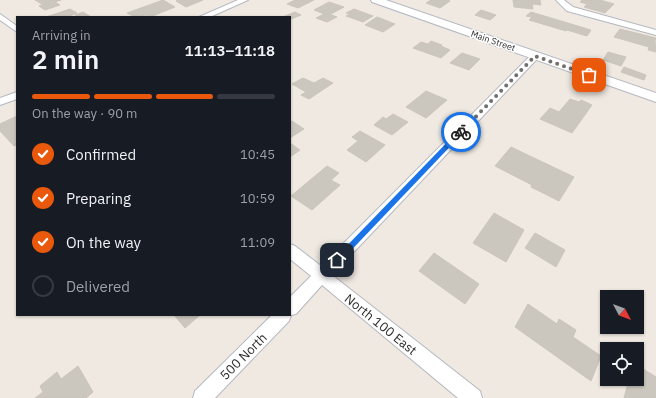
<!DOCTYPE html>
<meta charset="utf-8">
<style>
body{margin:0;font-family:"IBM Plex Sans",sans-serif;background:#20242c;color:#f1f3f6;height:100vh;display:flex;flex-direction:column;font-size:15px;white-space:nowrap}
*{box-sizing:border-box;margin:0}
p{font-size:13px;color:#9ea1a6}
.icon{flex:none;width:22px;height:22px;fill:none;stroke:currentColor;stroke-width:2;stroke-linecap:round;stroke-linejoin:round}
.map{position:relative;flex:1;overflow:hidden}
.panel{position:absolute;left:16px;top:16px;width:275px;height:300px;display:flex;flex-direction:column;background:#171b24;border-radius:0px;box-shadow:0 1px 3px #0004}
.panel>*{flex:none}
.needle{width:26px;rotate:131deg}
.tools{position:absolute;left:600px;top:290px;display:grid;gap:8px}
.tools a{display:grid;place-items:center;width:44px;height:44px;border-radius:0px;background:#171b24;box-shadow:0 1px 3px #0004;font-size:20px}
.pin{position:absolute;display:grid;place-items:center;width:34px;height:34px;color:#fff;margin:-17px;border-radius:8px;box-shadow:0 2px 6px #0006}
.courier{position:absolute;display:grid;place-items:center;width:40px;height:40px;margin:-20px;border:3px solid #1a73e8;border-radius:50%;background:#fff;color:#222;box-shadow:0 1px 5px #0007}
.overview em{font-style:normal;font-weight:600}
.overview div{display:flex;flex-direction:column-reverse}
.overview{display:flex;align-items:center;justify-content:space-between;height:68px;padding:0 16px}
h1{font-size:26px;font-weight:600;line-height:30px}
.bar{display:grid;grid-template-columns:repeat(4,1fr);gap:6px 4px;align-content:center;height:48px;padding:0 16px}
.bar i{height:5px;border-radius:3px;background:#363941}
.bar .on{background:#ea580c}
.bar p{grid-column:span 4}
ol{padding:0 16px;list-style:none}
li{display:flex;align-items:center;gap:12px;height:44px}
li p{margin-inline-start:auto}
li .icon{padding:4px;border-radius:50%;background:#ea580c;color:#fff;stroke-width:4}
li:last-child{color:#9ea1a6}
li i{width:22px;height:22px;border:2px solid #363941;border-radius:50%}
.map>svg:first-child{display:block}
.building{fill:#cbc7bf;stroke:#cbc5ba}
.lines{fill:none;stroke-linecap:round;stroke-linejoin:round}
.minor-casing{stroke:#b4b7c1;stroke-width:2}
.secondary-casing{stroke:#b4b7c1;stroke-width:2}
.minor{fill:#fff;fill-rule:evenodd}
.secondary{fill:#fff;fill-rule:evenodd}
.route{fill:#1a73e8}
.done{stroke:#726f6d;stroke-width:4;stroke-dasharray:0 7.2}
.labels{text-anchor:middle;stroke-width:3;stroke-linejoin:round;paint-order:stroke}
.far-street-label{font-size:9px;fill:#2e2e2e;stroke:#fff}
.near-street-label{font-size:13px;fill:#2e2e2e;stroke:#fff}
</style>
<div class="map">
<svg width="656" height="398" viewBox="0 0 656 398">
<rect width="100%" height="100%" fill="#efe9e1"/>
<g class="building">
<polygon points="35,0 61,0 55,2 60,5 45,10 39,6 43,5"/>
<polygon points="163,0 175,7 150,17 146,15 135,17 127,13"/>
<polygon points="179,0 203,0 186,7 176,1"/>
<polygon points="295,0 314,0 298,8 287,4"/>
<polygon points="431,0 447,0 450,1 440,8 426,3"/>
<polygon points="513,0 540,0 541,5 532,4 533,9 514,7"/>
<polygon points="582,0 600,0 614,4 605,13 584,7 587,4 580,2"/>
<polygon points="329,2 344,7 331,14 326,13 337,17 327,22 316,18 324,14 314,10"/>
<polygon points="70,9 77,13 67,17 46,17"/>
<polygon points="354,9 373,16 363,22 346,16 350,14 346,13"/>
<polygon points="481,10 496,15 490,20 475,15"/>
<polygon points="83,12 91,17 75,17 77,16 75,15"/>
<polygon points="295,12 301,15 291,19 290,17 285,16"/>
<polygon points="531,12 591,30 587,36 567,30 566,31 529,20 532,17 526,16"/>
<polygon points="377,17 395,24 383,32 365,25"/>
<polygon points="620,29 656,38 655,41 656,52 648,50 649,47 614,37"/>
<polygon points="431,41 442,45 441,46 450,50 441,58 413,48 421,42 428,44"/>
<polygon points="608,52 626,57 621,66 603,60"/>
<polygon points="462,53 480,59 469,70 450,63"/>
<polygon points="624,67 646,75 644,80 621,72"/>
<polygon points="303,78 314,83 323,78 333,83 309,99 301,95 306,92 292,84"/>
<polygon points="426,91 447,100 426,118 406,107"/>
<polygon points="570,99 579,102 581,100 592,105 572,133 540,119 550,108 559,112"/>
<polygon points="393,114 408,122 392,135 374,125 383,117 386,119"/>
<polygon points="17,116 17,145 14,146 0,131 0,124"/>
<polygon points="292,121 304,129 290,138 290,122"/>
<polygon points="360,131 385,145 366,162 347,150 358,141 352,137"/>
<polygon points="290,143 300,150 290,157"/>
<polygon points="511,147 574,177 559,201 531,187 532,185 495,166"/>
<polygon points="327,166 339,173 331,180 340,185 312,210 291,196"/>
<polygon points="494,213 524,230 506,262 473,243"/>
<polygon points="535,233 565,250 556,267 525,248"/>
<polygon points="434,253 479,284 465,304 419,271"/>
<polygon points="528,304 557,324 559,319 576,330 573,337 601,356 591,381 515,327"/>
<polygon points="174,315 200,315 185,328"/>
<polygon points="637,365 656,377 656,398 624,398 629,379 637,379"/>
<polygon points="78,366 93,392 86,398 35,398 43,392 40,386 57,372 61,379"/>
</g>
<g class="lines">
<g class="minor-casing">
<g id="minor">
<polygon points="238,0 248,0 210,17 199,17"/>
<polygon points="556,0 564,0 573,7 656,30 656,35 567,11"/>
<polygon points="0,14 17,26 17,32 0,20"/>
<polygon points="535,53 538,54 539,56 538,58 332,275 480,391 482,398 458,398 322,285 296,314 291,315 289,321 215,398 193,398 195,391 272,315 290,315 290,297 311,276 290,259 290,244 295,246 321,266 532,54"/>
<polygon points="17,92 17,99 0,105 0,98"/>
</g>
</g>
<g class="secondary-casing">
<polygon id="secondary" points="371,0 386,0 656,93 656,102 372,2"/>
</g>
<use href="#minor" class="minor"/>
<use href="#secondary" class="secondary"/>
</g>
<polygon class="route" points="459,130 464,132 340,262 335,262 335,258"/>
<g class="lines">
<polyline class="done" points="461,132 535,56 589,75"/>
</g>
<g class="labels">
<g class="far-street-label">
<text transform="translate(493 41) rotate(19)" y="3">Main Street</text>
</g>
<g class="near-street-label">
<text transform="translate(381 324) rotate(39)" y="5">North 100 East</text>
<text transform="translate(243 356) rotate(-45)" y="5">500 North</text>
</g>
</g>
</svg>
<div class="tools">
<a><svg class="needle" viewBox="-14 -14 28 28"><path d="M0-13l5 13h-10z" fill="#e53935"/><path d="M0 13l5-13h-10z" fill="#9ea1a6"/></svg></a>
<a><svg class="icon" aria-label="locate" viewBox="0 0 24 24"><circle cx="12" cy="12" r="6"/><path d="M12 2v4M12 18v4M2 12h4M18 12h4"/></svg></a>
</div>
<div class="pin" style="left:589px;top:75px;background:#ea580c"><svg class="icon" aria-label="bag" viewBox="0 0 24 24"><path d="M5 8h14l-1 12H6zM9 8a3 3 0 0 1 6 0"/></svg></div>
<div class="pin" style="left:337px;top:260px;background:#1f2937"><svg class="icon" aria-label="home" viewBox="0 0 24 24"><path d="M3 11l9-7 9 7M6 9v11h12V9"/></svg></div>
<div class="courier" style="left:461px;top:132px"><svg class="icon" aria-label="bike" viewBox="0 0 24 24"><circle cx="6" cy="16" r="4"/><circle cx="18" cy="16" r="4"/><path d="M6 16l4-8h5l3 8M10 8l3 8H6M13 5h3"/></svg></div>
<section class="panel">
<div class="overview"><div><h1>2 min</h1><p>Arriving in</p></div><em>11:13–11:18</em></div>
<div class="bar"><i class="on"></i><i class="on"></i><i class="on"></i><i></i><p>On the way · 90 m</p></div>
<ol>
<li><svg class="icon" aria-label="check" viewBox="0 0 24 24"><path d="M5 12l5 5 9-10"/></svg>Confirmed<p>10:45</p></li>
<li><svg class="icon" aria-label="check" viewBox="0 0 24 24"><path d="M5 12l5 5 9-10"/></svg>Preparing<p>10:59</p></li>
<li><svg class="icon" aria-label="check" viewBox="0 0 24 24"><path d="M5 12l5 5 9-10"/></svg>On the way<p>11:09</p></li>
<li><i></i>Delivered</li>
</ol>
</section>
</div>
